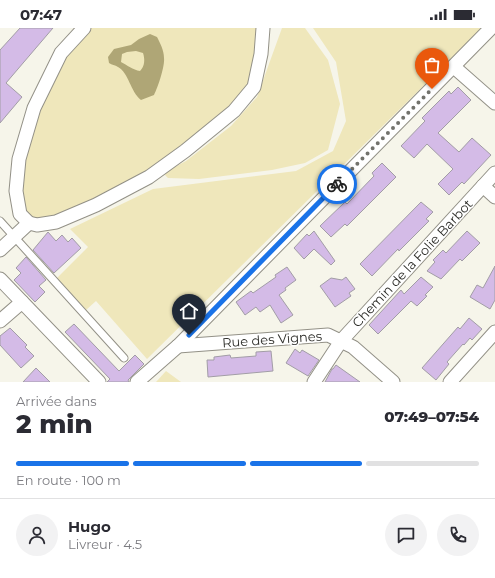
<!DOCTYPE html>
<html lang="fr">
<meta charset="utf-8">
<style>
body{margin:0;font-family:Montserrat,sans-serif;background:#f2f2f3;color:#2b2b33;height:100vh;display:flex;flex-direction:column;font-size:15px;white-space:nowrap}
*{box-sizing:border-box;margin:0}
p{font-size:13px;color:#7c7c81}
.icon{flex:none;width:22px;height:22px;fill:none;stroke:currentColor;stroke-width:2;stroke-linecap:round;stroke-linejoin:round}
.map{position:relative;height:354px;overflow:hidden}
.details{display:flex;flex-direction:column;background:#fff;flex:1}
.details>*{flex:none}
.pin{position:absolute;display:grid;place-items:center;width:34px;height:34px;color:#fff;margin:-41px -17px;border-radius:50% 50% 50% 0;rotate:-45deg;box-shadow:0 0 4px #0007}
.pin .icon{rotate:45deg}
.courier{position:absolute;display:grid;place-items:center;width:40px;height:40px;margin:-20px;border:3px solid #1a73e8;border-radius:50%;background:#fff;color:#222;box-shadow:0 1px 5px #0007}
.overview em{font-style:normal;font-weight:800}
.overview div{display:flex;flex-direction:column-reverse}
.overview{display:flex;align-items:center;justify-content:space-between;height:68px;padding:0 16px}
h1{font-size:26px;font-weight:800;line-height:30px}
.bar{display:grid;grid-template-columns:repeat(4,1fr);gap:6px 4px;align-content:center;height:48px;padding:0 16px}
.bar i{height:5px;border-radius:3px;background:#e1e1e2}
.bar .active{background:#1a73e8}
.bar p{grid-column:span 4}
.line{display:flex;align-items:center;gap:10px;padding:0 16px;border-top:1px solid #e1e1e2}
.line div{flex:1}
.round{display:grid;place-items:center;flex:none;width:42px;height:42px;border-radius:21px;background:#f2f2f3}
.status{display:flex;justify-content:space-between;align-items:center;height:28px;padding:0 20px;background:#fff;direction:ltr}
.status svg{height:11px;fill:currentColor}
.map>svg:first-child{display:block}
.green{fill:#efe7bb}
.water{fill:#afa676;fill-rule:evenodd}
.building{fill:#d4bbe7;stroke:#a29da6}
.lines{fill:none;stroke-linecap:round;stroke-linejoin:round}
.lane-casing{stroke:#939187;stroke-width:9}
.street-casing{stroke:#939187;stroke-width:15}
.lane{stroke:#fff;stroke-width:7}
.street{stroke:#fff;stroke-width:13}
.done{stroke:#73736d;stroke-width:4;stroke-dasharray:0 7.2}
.route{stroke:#1a73e8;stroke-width:5}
.labels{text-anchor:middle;stroke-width:3;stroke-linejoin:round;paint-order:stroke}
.street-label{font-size:13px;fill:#2d2d29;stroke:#fff}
</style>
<div class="status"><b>07:47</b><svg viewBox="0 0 49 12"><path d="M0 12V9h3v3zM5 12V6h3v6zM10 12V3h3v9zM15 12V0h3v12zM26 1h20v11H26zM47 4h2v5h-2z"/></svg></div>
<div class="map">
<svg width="495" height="354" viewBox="0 0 495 354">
<rect width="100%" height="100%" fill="#f6f5ea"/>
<g class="green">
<polygon points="84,0 259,0 254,59 185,123 96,177 29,195 16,163 34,80"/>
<polygon points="282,0 305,0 328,32 340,76 328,122 305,135 272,142 199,151 168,150 165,147 167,143 186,133 231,98 257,69"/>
<polygon points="313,0 482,0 147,331 96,273 86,282 57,250 88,219 70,201 153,161 296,143 333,123 346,93 336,34"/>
<polygon points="166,343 181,354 156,354"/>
</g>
<path class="water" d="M150,6L157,9C160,15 164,22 164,30C165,38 158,59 154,67L141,72C130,63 129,45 118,39C115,37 112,37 109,35L108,29L114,21L131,17L139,11ZM136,23L143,25C145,31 145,38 140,43C133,42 127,37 121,34L122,26L127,24Z"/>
<g class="building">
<polygon points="20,0 53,0 6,55 22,69 0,95 0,22"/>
<polygon points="458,59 471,72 438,105 459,124 472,110 491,127 464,156 462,154 449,167 438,156 453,141 427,116 414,130 401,118 425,93 422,90 449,63 451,66"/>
<polygon points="382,135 396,149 347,198 345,196 331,209 320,198 345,174 347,176 374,148 372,145"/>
<polygon points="421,174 433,184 426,191 429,193 399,223 398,221 372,248 360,236"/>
<polygon points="314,203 335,233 331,237 314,221 304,231 294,220 307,206 309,208"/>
<polygon points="467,203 480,215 462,233 460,231 441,251 427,243 435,234 433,232 443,222 446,225"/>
<polygon points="48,204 56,213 62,207 68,214 72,210 81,220 54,245 33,222"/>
<polygon points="26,229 46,252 39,258 45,264 35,274 14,252 21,245 16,240"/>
<polygon points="495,238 495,272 490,281 470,269 477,257 483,260"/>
<polygon points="287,239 296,252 285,260 286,262 279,267 293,287 281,295 270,277 260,284 256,279 245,287 236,274 251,263 253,265 276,249 275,247"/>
<polygon points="346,249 355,261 349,265 351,268 335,279 320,258 331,250 342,252"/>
<polygon points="421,249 433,259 425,267 427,268 417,278 411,273 378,306 369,297 401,262 404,266"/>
<polygon points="469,290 482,301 472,312 470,310 464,317 463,316 447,334 449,336 436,352 422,340 458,299 460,301"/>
<polygon points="74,296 119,343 135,327 144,336 128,352 129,354 107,354 110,351 65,304"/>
<polygon points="10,300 27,317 25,319 34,328 21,340 0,317 0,308"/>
<polygon points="295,321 300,325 302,322 319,332 308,348 286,335"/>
<polygon points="271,323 273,343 208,349 207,332 214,332 214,329 230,327 231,330 256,328 256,324"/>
<polygon points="336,337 360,354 325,354 332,341 333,341"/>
<polygon points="36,340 50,354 23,354"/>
</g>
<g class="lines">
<g class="lane-casing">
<polyline id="lane" points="0,193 124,330"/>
</g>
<g class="street-casing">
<g id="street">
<polyline points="84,0 61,25 34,80 19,131 16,163 20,186 29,195 37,197 56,194 96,177 149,149 185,123 234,83 254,59 261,26 263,0"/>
<polyline points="454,39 495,75"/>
<polyline points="483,158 495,169"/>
<polyline points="0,222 29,195"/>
<polyline points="0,251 99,354"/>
<polyline points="0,293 22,274"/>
<polyline points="178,318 328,307 353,319 393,354"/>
<polyline points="137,354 178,318 491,0"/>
<polyline points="314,354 341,313 495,145"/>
<polyline points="450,354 495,304"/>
</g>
</g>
<use href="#lane" class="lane"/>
<use href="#street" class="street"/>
</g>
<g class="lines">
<polyline class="done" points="337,156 432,61"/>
<polyline class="route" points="189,307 337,156"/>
</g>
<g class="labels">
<g class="street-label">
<text transform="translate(412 235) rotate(-47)" y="5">Chemin de la Folie Barbot</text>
<text transform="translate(272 311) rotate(-4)" y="5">Rue des Vignes</text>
</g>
</g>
</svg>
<div class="pin" style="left:432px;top:61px;background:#ea580c"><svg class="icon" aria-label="bag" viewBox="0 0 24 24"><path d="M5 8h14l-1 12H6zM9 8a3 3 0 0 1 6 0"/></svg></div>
<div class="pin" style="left:189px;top:307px;background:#1f2937"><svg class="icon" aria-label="home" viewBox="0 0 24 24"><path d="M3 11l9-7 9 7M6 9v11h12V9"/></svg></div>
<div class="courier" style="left:337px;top:156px"><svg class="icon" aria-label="bike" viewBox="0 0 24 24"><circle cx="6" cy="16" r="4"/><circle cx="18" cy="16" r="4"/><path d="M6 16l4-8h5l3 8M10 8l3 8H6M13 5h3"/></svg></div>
</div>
<section class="details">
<div class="overview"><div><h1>2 min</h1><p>Arrivée dans</p></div><em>07:49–07:54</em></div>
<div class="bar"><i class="active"></i><i class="active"></i><i class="active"></i><i></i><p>En route · 100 m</p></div>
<div class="line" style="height:72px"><a class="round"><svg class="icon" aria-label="person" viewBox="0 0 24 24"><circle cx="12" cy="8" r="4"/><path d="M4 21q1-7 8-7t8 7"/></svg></a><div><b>Hugo</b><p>Livreur · 4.5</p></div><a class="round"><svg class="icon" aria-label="chat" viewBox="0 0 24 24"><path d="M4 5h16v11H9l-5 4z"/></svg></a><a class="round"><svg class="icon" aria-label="phone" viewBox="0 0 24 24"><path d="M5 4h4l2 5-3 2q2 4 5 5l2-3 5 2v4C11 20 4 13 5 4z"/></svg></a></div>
</section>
